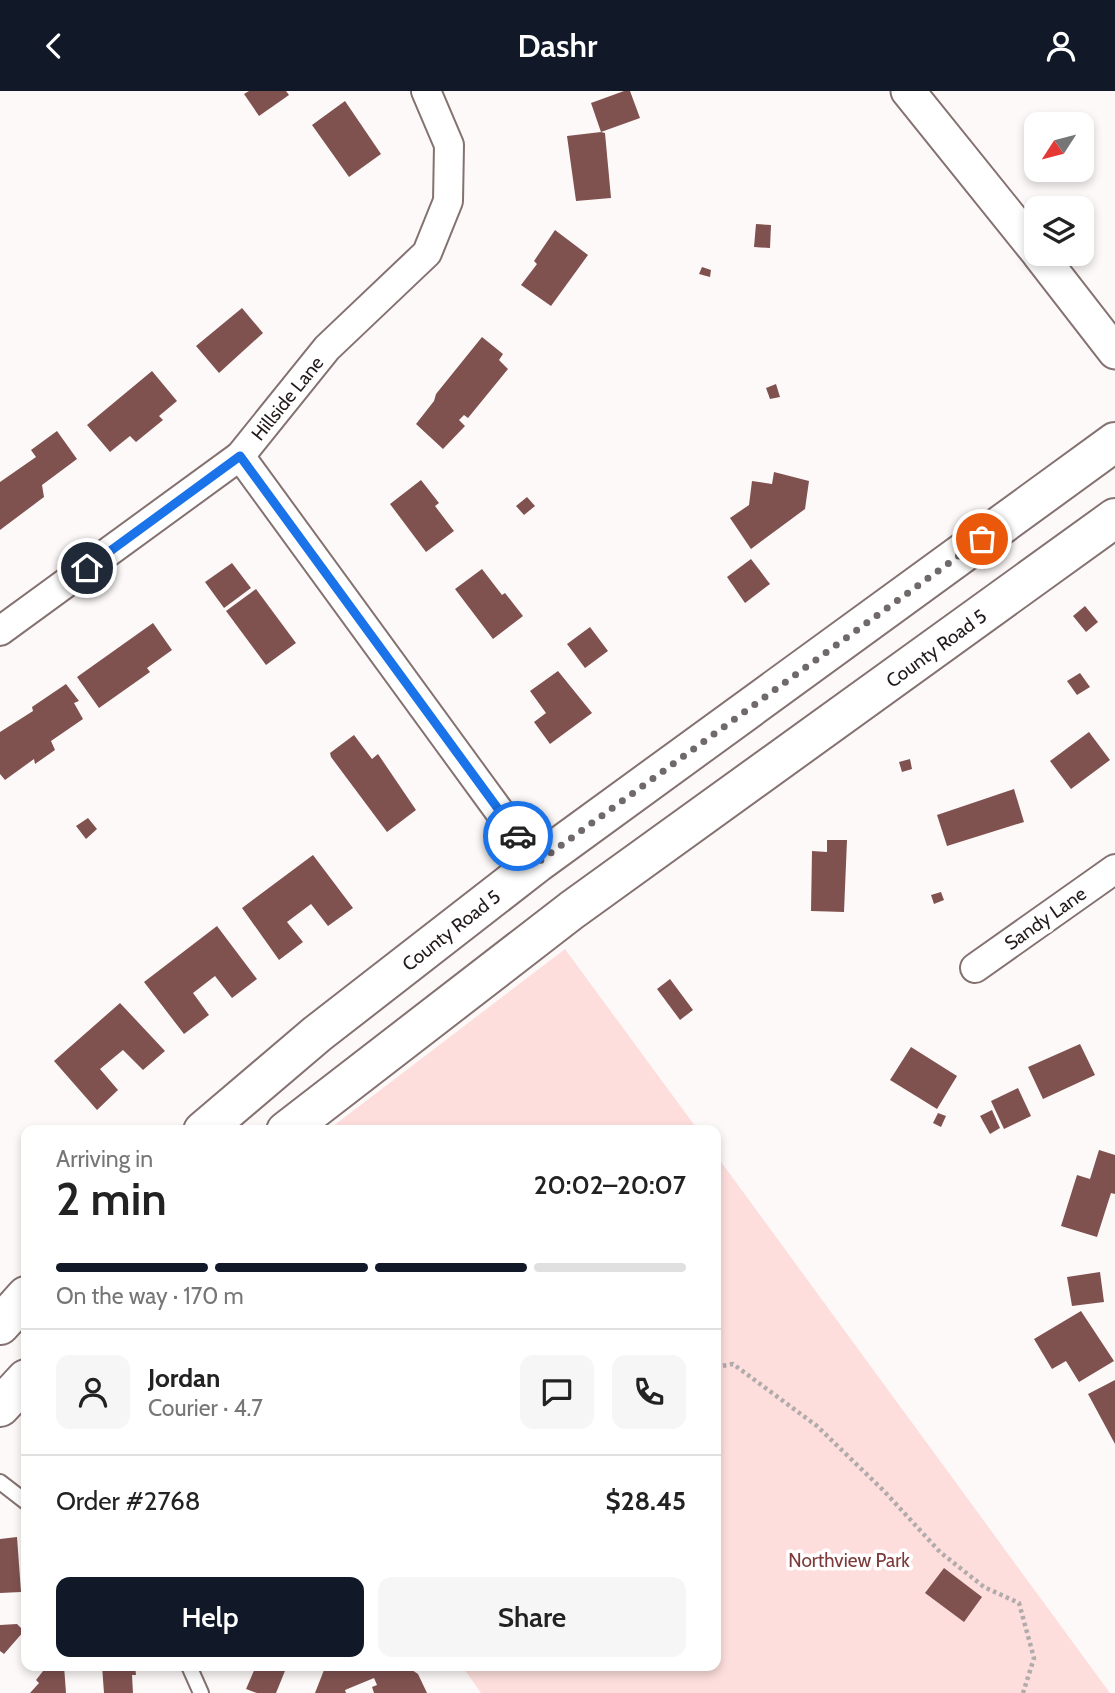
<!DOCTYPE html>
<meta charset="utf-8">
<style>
body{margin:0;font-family:Cabin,sans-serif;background:#f6f6f6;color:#222;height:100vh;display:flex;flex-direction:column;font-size:26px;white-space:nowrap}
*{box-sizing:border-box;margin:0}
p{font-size:23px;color:#767676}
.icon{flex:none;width:38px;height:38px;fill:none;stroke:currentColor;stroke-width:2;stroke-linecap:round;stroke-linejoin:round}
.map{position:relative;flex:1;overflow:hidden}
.sheet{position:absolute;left:21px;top:1034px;width:700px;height:546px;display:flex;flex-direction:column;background:#fff;border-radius:14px;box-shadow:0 4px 10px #0003}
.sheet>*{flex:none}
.needle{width:46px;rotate:234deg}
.tools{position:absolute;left:1024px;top:21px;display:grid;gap:14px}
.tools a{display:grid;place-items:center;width:70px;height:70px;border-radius:14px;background:#fff;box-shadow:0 4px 10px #0003;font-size:35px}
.pin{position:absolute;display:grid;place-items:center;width:60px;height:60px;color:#fff;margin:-30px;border:4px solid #fff;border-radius:50%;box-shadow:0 2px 7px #0007}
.courier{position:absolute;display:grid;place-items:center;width:70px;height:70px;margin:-35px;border:5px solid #1a73e8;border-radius:50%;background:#fff;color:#222;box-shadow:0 2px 9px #0007}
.summary em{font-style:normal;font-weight:600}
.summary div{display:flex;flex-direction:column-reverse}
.summary{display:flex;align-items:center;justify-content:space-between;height:119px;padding:0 35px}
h1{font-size:46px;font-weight:600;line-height:52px}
.bar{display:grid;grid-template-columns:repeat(4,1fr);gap:10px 7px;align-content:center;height:84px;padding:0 35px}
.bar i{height:9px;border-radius:5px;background:#e0e0e0}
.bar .current{background:#111827}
.bar p{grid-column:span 4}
.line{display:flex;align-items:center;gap:18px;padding:0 35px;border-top:2px solid #e0e0e0}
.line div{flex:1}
.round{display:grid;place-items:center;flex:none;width:74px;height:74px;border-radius:14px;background:#f6f6f6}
.button{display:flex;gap:14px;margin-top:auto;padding:14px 35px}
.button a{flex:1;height:80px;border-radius:14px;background:#111827;color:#fff;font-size:28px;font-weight:600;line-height:80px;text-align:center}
.button a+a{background:#f6f6f6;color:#222}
header{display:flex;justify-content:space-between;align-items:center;height:91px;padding:0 35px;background:#111827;color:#fff;font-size:32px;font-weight:600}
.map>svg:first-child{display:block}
.green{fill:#fddedc}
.building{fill:#7f5250}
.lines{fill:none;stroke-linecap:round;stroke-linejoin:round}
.service-casing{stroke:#847270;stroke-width:18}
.minor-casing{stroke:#847270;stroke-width:32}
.tertiary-casing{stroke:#847270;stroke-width:37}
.secondary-casing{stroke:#847270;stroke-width:42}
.path{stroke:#b1abab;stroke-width:4.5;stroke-dasharray:3.5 3.5;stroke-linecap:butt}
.service{stroke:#fff;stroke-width:14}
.minor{stroke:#fff;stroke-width:28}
.tertiary{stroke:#fff;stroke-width:33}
.secondary{stroke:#fff;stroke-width:38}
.done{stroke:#706969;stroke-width:7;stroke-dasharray:0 12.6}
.route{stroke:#1a73e8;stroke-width:9}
.labels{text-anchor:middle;stroke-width:7;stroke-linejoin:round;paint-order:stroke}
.street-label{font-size:19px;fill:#231b1b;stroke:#fff}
.park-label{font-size:19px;fill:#7c3b3a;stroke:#fff}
</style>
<header><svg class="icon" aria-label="back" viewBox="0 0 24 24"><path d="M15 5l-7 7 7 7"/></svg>Dashr<svg class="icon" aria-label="person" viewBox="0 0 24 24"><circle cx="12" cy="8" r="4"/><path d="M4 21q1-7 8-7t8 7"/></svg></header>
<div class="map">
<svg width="1115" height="1602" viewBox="0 0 1115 1602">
<rect width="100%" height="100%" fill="#fef9f9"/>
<g class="green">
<polygon points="565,858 698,1039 328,1039"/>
<polygon points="716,1064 1110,1602 481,1602 462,1575 716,1575"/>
</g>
<g class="building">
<polygon points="249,0 286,0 289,4 259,25 244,3"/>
<polygon points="624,0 630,0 640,27 601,41 591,12"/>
<polygon points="345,10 381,63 349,86 312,34"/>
<polygon points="601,41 605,42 611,107 576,110 567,45"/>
<polygon points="756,133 771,134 770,157 754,156"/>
<polygon points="555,139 588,164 551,215 521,194 537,173 534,170"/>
<polygon points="702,176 711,179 710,186 699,183"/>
<polygon points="242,217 263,242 219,282 196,255"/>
<polygon points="482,246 503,263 499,269 508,278 468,327 464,324 459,329 465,335 443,358 416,333 434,310 436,303"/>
<polygon points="152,280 177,310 159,325 163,329 136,351 130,345 110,361 87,334"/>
<polygon points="776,293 780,306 770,308 766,297"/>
<polygon points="57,340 77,368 42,394 44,406 0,439 0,391 36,366 31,359"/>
<polygon points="774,381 809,390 805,418 751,458 730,427 749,414 752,390 772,393"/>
<polygon points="421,389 439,412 435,415 454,440 426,461 390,413"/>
<polygon points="527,406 535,415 524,424 516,415"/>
<polygon points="751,468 770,493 745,512 727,486"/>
<polygon points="232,472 251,497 224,517 205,491"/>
<polygon points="482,478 502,504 505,502 523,525 493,548 455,498"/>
<polygon points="256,498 296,552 266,574 226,520"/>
<polygon points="1085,515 1098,531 1086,541 1073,525"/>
<polygon points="153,532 172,559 147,577 150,581 99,617 77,586"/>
<polygon points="590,536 608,560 585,577 567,553"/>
<polygon points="558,580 592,622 550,653 534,631 546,622 530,600"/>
<polygon points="1080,582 1090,596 1077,604 1067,590"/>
<polygon points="66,593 79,610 74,612 83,628 51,650 55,659 35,673 34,668 5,689 0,683 0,641 33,620 32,616"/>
<polygon points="1089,641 1110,669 1071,698 1050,670"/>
<polygon points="354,644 372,668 378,663 416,719 387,741 331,666 330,662"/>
<polygon points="910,668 912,678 902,681 899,671"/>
<polygon points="1014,698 1024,731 947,755 937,724"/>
<polygon points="88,727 97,738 86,748 76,735"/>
<polygon points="827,749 847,749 844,821 811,820 812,760 827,761"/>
<polygon points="313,764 353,817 328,835 311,813 287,831 303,851 279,869 242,817"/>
<polygon points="941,801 944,809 934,813 931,804"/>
<polygon points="217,835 257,888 232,907 215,885 193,902 209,924 184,943 144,891"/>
<polygon points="670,888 693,919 680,929 657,898"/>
<polygon points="120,912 165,960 143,979 123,959 100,978 118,999 97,1019 54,970"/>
<polygon points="1080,953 1095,984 1043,1008 1028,976"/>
<polygon points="911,956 957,985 937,1018 890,989"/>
<polygon points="1018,997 1031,1025 1004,1038 991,1010"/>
<polygon points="992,1019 1000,1037 990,1043 980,1025"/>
<polygon points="938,1022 946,1025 941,1036 933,1032"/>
<polygon points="1099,1059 1115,1064 1115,1103 1111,1102 1097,1146 1061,1135 1077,1084 1090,1088"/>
<polygon points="1100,1181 1104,1211 1072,1215 1067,1186"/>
<polygon points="1081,1220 1114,1270 1079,1291 1066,1270 1052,1278 1034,1248"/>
<polygon points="1115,1289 1115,1353 1088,1303"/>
<polygon points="17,1446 21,1501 0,1502 0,1448"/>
<polygon points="944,1477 982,1506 964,1531 925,1502"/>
<polygon points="17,1533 24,1540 4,1563 0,1560 0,1534"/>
<polygon points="47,1575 64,1575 66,1602 30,1602 39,1592 36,1589"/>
<polygon points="102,1575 135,1575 136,1584 132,1584 133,1602 104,1602"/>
<polygon points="256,1575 287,1575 276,1602 257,1602 246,1598"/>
<polygon points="323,1575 406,1575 418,1583 427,1602 374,1602 372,1596 377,1594 374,1587 345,1599 346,1602 315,1602 324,1579"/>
</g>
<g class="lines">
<g class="service-casing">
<g id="service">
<polyline points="0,1391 26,1411"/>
<polyline points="189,1575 201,1602"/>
</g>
</g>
<g class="minor-casing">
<g id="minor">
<polyline points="240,365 537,772"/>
<polyline points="0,540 240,365 327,257 427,162 448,110 449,54 426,0"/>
<polyline points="975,877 1115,778"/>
</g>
</g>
<g class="tertiary-casing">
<g id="tertiary">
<polyline points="908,0 1036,159"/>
<polyline points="1039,163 1115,261"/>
</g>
</g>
<g class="secondary-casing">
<g id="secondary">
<polyline points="203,1040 317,943 537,772 1115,351"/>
<polyline points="286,1040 572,819 1115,427"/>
<polyline points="0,1234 26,1205"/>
<polyline points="0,1316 26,1288"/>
</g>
</g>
<polyline class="path" points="716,1276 733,1273 817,1335 884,1400 940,1461 984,1496 1019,1512 1034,1567 1023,1602"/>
<use href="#service" class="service"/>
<use href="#minor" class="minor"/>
<use href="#tertiary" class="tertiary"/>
<use href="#secondary" class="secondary"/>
</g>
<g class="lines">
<polyline class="done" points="518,745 537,772 982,448"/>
<polyline class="route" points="87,477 240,365 518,745"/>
</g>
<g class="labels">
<g class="street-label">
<text transform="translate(287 307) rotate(-51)" y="7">Hillside Lane</text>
<text transform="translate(936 557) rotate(-36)" y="7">County Road 5</text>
<text transform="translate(1045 827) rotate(-35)" y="7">Sandy Lane</text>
<text transform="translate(451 839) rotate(-38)" y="7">County Road 5</text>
</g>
<g class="park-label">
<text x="849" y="1476">Northview Park</text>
</g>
</g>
</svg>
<div class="tools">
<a><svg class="needle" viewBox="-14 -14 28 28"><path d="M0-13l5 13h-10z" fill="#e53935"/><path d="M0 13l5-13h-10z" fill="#767676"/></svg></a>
<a><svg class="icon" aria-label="layers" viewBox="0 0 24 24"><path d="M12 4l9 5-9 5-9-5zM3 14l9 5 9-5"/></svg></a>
</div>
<div class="pin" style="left:982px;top:448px;background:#ea580c"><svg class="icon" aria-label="bag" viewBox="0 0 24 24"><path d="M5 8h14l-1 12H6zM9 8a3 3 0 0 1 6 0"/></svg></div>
<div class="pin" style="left:87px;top:477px;background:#1f2937"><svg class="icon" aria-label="home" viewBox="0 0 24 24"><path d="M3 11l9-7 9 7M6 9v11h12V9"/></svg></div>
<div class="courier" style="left:518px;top:745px"><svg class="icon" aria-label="car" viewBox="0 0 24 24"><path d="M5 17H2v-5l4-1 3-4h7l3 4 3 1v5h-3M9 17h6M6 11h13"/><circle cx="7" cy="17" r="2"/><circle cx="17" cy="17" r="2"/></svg></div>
<section class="sheet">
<div class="summary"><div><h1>2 min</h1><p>Arriving in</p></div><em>20:02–20:07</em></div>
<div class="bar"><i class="current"></i><i class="current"></i><i class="current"></i><i></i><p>On the way · 170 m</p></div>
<div class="line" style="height:126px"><a class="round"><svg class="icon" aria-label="person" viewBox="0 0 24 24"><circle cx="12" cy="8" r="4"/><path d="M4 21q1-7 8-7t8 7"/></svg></a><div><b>Jordan</b><p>Courier · 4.7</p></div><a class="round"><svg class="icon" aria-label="chat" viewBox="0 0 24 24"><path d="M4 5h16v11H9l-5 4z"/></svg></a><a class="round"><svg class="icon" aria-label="phone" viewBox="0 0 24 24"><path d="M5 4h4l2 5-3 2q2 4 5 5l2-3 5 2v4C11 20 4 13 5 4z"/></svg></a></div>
<div class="line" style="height:91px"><div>Order #2768</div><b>$28.45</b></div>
<div class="button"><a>Help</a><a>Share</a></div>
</section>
</div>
